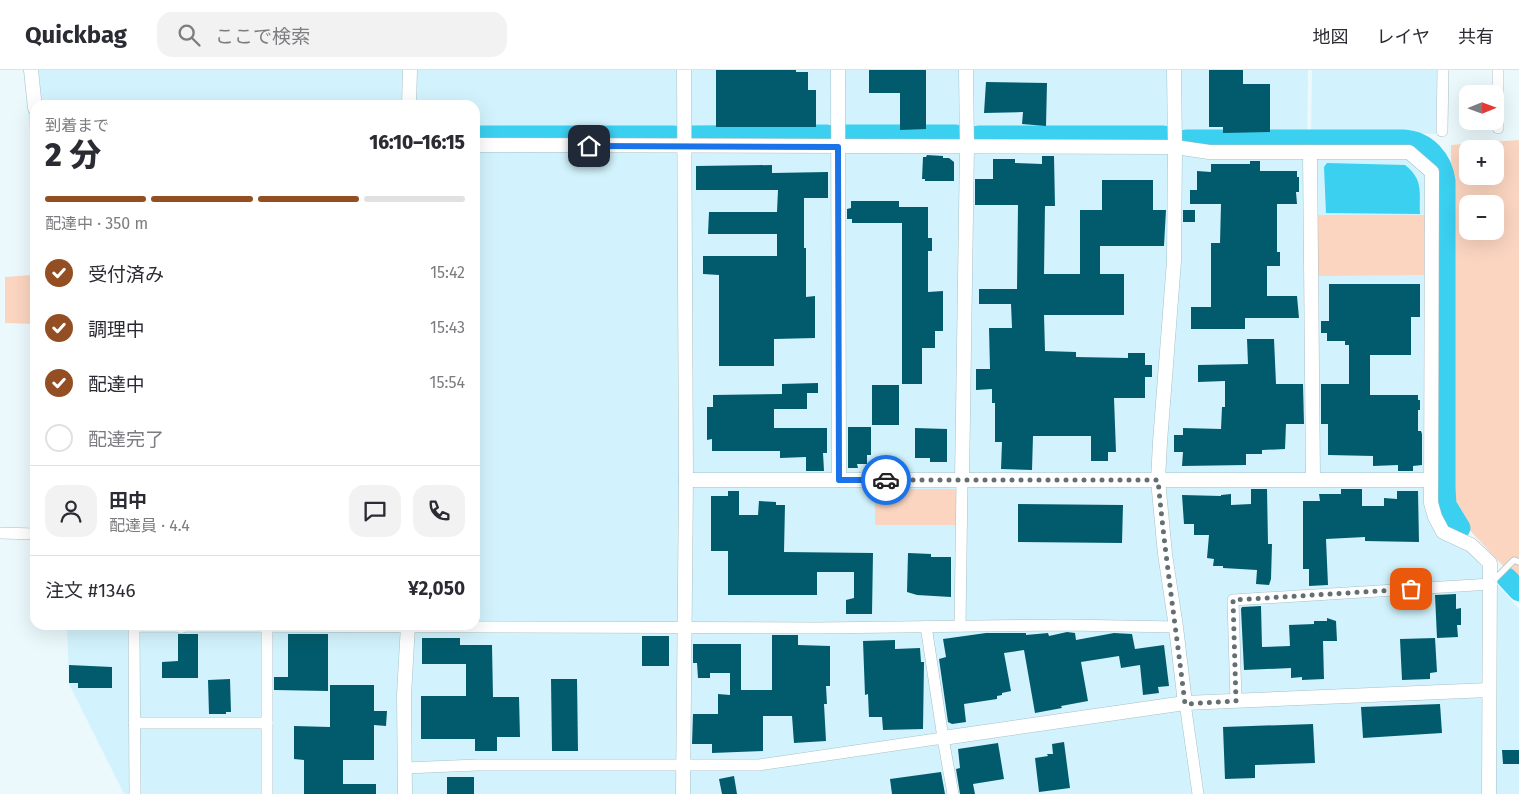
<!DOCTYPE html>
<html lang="ja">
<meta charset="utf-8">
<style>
body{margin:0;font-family:"Fira Sans","Noto Sans JP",sans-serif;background:#f2f2f3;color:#2b2b33;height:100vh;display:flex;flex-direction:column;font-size:19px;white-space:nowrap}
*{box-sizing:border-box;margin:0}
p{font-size:16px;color:#7c7c81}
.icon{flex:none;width:28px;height:28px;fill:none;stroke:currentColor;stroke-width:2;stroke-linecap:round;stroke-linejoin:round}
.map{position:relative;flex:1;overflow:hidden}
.side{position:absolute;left:30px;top:30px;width:450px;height:530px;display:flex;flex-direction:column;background:#fff;border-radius:15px;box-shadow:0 5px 20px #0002}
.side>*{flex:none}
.needle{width:32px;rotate:89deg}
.controls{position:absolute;left:1459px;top:15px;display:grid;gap:10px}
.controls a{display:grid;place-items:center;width:45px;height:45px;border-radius:10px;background:#fff;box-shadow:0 5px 20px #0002;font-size:25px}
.pin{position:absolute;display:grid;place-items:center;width:42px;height:42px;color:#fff;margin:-21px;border-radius:10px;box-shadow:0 2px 8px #0006}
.courier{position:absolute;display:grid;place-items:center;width:50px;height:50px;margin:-25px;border:4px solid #1a73e8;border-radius:50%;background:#fff;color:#222;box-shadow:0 1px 6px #0007}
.head em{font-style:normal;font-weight:800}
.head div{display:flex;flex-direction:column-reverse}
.head{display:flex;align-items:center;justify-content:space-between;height:85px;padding:0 15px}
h1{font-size:32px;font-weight:800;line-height:38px}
.bar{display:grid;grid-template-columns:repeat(4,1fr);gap:8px 5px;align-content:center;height:60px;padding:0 15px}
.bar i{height:6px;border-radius:4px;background:#e1e1e2}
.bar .on{background:#934f23}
.bar p{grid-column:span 4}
.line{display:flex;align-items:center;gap:12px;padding:0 15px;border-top:1px solid #e1e1e2}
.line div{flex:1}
.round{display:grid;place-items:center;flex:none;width:52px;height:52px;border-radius:15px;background:#f2f2f3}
ol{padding:0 15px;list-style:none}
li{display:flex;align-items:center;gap:15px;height:55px}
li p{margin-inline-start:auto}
li .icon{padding:5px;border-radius:50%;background:#934f23;color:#fff;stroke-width:4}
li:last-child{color:#7c7c81}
li i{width:28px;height:28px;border:2px solid #e1e1e2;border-radius:50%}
header{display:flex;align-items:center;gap:30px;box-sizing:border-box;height:70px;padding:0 25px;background:#fff;border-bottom:1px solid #e1e1e2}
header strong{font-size:24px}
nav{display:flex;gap:28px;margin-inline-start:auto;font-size:18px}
.search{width:350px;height:45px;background:#f2f2f3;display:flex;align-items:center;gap:12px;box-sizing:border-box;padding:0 18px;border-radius:15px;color:#7c7c81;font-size:19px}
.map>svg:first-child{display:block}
.built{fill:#d2f3fd}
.green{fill:#fbd5c0;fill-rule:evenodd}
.water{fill:#3bcff0}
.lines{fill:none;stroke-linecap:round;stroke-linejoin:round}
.river{stroke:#3bcff0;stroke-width:21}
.building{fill:#025b6c}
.service-casing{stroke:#a9c0c6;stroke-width:7}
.minor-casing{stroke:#a9c0c6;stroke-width:12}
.tertiary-casing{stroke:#a9c0c6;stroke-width:15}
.service{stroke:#fff;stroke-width:5.5}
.minor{stroke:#fff;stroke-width:11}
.tertiary{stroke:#fff;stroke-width:14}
.done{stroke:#646f71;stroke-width:5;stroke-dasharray:0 9}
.route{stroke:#1a73e8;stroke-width:6}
</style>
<header>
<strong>Quickbag</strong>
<div class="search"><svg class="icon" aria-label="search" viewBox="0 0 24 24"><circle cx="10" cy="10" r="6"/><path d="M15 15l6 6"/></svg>ここで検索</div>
<nav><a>地図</a><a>レイヤ</a><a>共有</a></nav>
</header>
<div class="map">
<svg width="1519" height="724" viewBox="0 0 1519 724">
<rect width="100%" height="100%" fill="#ebf9fd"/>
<g class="built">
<polygon points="23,0 1308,0 1307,87 1403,88 1420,97 1427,108 1426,314 1440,464 1448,473 1464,478 1470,483 1519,539 1519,724 124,724 69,614 67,555 475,555 475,35 35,35 35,105"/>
<polygon points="1312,0 1437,0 1436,64 1311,63"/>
</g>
<g class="green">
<path d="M1519,70V513L1465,455L1451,435V75ZM1468,79H1495V106H1468ZM1468,134H1495V161H1468Z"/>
<polygon points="1318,145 1426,145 1425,205 1318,206"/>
<polygon points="32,205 35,231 35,254 5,253 5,207"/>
<rect x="875" y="419" width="81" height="36"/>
</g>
<path class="water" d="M1327,93L1405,95C1424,110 1419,122 1420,144L1326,143L1324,97Z"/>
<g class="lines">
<g class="river">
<polyline points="843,65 956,65"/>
<polyline points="475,66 674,66"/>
<polyline points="689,66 827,65"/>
<polyline points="978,66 1164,66"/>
<path d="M1186,70H1404C1427,72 1442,89 1445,111V418L1446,435L1460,458"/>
<polyline points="1507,508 1519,521"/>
</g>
</g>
<g class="building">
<polygon points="716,0 796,0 796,2 808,2 808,20 816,20 816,57 716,57"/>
<polygon points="869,0 926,0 926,59 900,60 900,23 869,23"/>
<polygon points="1209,0 1243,0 1243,14 1270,14 1270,62 1223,63 1223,57 1209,57"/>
<polygon points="986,12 1047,13 1046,56 1022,54 1023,42 984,43"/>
<polygon points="927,85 943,86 943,88 949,88 954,92 954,111 925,111 925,109 922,109 923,87 926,87"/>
<polygon points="1042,86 1054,86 1055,136 1045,136 1044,204 1080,204 1080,140 1102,140 1102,110 1153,110 1153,140 1166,140 1164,176 1100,176 1100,204 1124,204 1124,245 1044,245 1045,281 1076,282 1076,287 1128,288 1128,283 1145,283 1145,295 1152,295 1152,307 1145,307 1145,328 1114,328 1116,382 1108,382 1108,391 1091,391 1091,366 1033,366 1032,400 1001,399 1002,372 995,372 995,333 992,333 992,319 976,320 976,299 990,299 989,258 1012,258 1011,234 979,234 979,219 1017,219 1018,135 975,135 975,109 993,109 993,89 1015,89 1015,93 1042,94"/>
<polygon points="1250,91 1260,91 1260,101 1297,101 1297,107 1299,107 1299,122 1296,122 1297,134 1277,134 1277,182 1280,182 1280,196 1267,196 1267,226 1297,226 1299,248 1245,248 1245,259 1191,259 1191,237 1211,237 1211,173 1220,173 1221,134 1190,134 1190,120 1197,120 1197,101 1211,102 1211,94 1250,94"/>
<polygon points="772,95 772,103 828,102 828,128 804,128 804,178 806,178 806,227 815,226 815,268 774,269 774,296 719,296 719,205 703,204 703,186 777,186 777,164 708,164 709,142 777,142 778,120 696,120 696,96"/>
<polygon points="851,131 899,131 899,137 928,137 928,168 932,168 932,181 928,181 928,222 943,221 943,261 935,261 935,278 922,278 922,314 902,314 902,153 852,153 852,149 847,149 847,139 851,138"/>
<rect x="1183" y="140" width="12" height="12"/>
<polygon points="1329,214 1420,214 1420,247 1411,247 1411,285 1370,285 1370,325 1418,325 1418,330 1420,330 1420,340 1418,340 1418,361 1421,361 1422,364 1422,395 1413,396 1413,401 1398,401 1398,395 1373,396 1373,386 1328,385 1328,354 1321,354 1321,314 1349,314 1349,275 1345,275 1345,271 1327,271 1327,263 1321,263 1321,251 1329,251"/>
<polygon points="1247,269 1274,269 1276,314 1303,314 1304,354 1286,354 1285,379 1262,380 1262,384 1246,384 1246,395 1182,396 1183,382 1174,382 1174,365 1183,365 1183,358 1221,359 1222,337 1225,337 1225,311 1198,312 1198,295 1248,294"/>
<polygon points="818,313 818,323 807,323 807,339 774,339 774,358 827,358 827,383 823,383 824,401 806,401 806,387 780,388 780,381 712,381 712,369 707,370 707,337 713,337 713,325 782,324 782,314"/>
<rect x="872" y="315" width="27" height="40"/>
<polygon points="848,357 871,357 871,385 867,385 867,394 857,394 858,398 848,398"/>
<polygon points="915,358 947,359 947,392 930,392 930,388 915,388"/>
<polygon points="1251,419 1267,419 1268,474 1272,474 1271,509 1269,515 1256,514 1257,500 1223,498 1223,496 1213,496 1214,489 1207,488 1209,465 1194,465 1194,454 1184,454 1182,425 1221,426 1221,425 1231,424 1231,435 1251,434"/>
<polygon points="1341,419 1362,419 1362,436 1384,436 1384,428 1397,429 1397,421 1418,421 1419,472 1365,471 1365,467 1326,469 1328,515 1309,516 1309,499 1303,499 1303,431 1320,431 1319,424 1341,424"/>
<polygon points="728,421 739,421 739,445 758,445 759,431 776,432 776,435 785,435 784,482 873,483 872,544 846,544 846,530 854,528 854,502 817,502 817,525 728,525 728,481 711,481 711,426 728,426"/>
<polygon points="1018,434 1123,435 1122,473 1018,472"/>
<polygon points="908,483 931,484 931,487 951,487 951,527 917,525 907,522"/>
<polygon points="1456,524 1456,539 1461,538 1461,555 1457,555 1458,567 1437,568 1435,525"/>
<polygon points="1261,536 1262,577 1290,576 1289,555 1314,554 1314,551 1327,551 1327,548 1336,551 1337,571 1323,571 1324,609 1302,610 1302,607 1291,608 1291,598 1244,600 1241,539 1242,537"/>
<polygon points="1067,562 1075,563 1076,570 1114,563 1132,564 1135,579 1164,575 1169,616 1158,617 1159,623 1143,625 1140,595 1121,598 1119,586 1081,592 1088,631 1061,636 1062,638 1035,643 1024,580 1004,583 1011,621 1002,623 1002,625 997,626 997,629 964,634 966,652 952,654 948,652 939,589 946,587 943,569 986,563 1026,563 1026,565 1048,563 1049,566"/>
<polygon points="178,564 198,564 198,608 162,608 162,592 178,591"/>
<polygon points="288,564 328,564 328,621 274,620 274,607 288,607"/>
<polygon points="772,565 798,565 798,575 830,576 830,616 826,616 827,634 824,634 826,671 794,673 792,646 763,646 763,681 712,683 712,674 692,674 693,644 718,644 718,624 730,625 730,603 710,603 710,608 698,608 697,593 693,593 693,574 741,574 741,620 772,620"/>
<rect x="642" y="566" width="27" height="30"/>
<polygon points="422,568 460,568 460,575 492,575 493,627 519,627 520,667 497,667 497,681 475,681 475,669 421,669 421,626 466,626 466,594 422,594"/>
<polygon points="1435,568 1437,602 1430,603 1430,609 1402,610 1400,569"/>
<polygon points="895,570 895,579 920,578 921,592 924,592 923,659 883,660 882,647 869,647 868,624 865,625 863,571"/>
<polygon points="69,595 112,597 112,618 78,618 78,613 69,613"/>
<polygon points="230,609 231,642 226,642 226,644 209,644 208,610"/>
<polygon points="551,609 577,609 578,681 552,681"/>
<polygon points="330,615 374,615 374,641 387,641 386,656 374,655 374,690 343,690 343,714 376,714 376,724 304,724 304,690 294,689 294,656 330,657"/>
<polygon points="1440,634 1442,663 1363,668 1361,637"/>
<polygon points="1313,654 1315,693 1255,695 1255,708 1225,709 1223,657"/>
<polygon points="1064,672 1070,718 1039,722 1035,688 1048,686 1047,684 1053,684 1052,674"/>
<polygon points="998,673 1004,709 973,714 975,724 960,724 956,699 960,698 958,679"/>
<polygon points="1502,680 1519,680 1519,694 1503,694"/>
<polygon points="941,702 945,724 892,724 890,709"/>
<polygon points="734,706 737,724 722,724 719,709"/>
<rect x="447" y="707" width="27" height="17"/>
</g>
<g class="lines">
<g class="service-casing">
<polyline id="service" points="1493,511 1514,490 1519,492"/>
</g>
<g class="minor-casing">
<g id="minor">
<polyline points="1498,58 1498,0"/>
<polyline points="1442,61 1443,0"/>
<polyline points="0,463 35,464"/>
<polyline points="926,556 943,668"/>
<polyline points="960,556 962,411"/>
<polyline points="267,557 267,724"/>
<polyline points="1236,631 1233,530 1491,514"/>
<polyline points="1185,633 1198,724"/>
<polyline points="134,653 267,653"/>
<polyline points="405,698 477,695 759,695 943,668 953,724"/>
<polyline points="135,724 134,556 818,558 1067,555 1176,557"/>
</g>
</g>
<g class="tertiary-casing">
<g id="tertiary">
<polyline points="31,0 35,38"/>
<polyline points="838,0 839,410"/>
<polyline points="1174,0 1175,77 1209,82 1409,82 1432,102 1431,433 1435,447 1443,462 1471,475 1490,493 1489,724"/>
<polyline points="409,35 410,0"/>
<polyline points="475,75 1175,77 1174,191 1160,372 1158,410 1165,484 1176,557 1185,633"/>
<polyline points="1310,82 1313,409"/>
<polyline points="686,410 1430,410"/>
<polyline points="962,411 967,77 966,0"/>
<polyline points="181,555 181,556"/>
<polyline points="943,668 1185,633 1489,620"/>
<polyline points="405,724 404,625 408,555"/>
<polyline points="683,724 686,410 684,0"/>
</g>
</g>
<use href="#service" class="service"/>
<use href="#minor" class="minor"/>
<use href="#tertiary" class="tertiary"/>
</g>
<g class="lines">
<path class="done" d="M886,410H1158C1165,485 1176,559 1185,634L1236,631L1233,530L1411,519"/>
<polyline class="route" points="589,76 838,77 839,410 886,410"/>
</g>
</svg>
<div class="controls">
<a><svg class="needle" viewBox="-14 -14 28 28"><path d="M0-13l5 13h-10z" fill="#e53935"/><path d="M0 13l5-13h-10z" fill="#7c7c81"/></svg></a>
<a>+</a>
<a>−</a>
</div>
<div class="pin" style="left:1411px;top:519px;background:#ea580c"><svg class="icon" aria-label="bag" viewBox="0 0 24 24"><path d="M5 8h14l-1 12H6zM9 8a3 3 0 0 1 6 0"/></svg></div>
<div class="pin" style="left:589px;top:76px;background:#1f2937"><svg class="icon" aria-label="home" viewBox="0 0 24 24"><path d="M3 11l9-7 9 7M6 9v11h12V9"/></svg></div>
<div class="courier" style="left:886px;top:410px"><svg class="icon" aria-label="car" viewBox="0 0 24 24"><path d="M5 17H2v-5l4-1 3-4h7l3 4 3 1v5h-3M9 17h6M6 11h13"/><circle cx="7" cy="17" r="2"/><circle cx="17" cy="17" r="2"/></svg></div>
<section class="side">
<div class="head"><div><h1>2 分</h1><p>到着まで</p></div><em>16:10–16:15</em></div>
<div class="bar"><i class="on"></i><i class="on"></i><i class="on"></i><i></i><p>配達中 · 350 m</p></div>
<ol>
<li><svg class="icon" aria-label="check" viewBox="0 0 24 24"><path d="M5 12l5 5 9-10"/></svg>受付済み<p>15:42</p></li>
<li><svg class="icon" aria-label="check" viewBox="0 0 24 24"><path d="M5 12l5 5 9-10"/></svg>調理中<p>15:43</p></li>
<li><svg class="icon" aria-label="check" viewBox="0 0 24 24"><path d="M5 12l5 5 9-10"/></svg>配達中<p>15:54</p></li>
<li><i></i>配達完了</li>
</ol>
<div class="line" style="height:90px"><a class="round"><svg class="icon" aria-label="person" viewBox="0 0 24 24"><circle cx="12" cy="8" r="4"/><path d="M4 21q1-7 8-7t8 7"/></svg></a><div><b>田中</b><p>配達員 · 4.4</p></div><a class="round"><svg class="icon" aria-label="chat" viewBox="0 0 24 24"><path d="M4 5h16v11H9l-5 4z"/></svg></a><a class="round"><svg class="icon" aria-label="phone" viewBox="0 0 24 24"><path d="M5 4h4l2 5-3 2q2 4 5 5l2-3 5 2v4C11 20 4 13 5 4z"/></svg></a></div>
<div class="line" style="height:65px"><div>注文 #1346</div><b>¥2,050</b></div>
</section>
</div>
